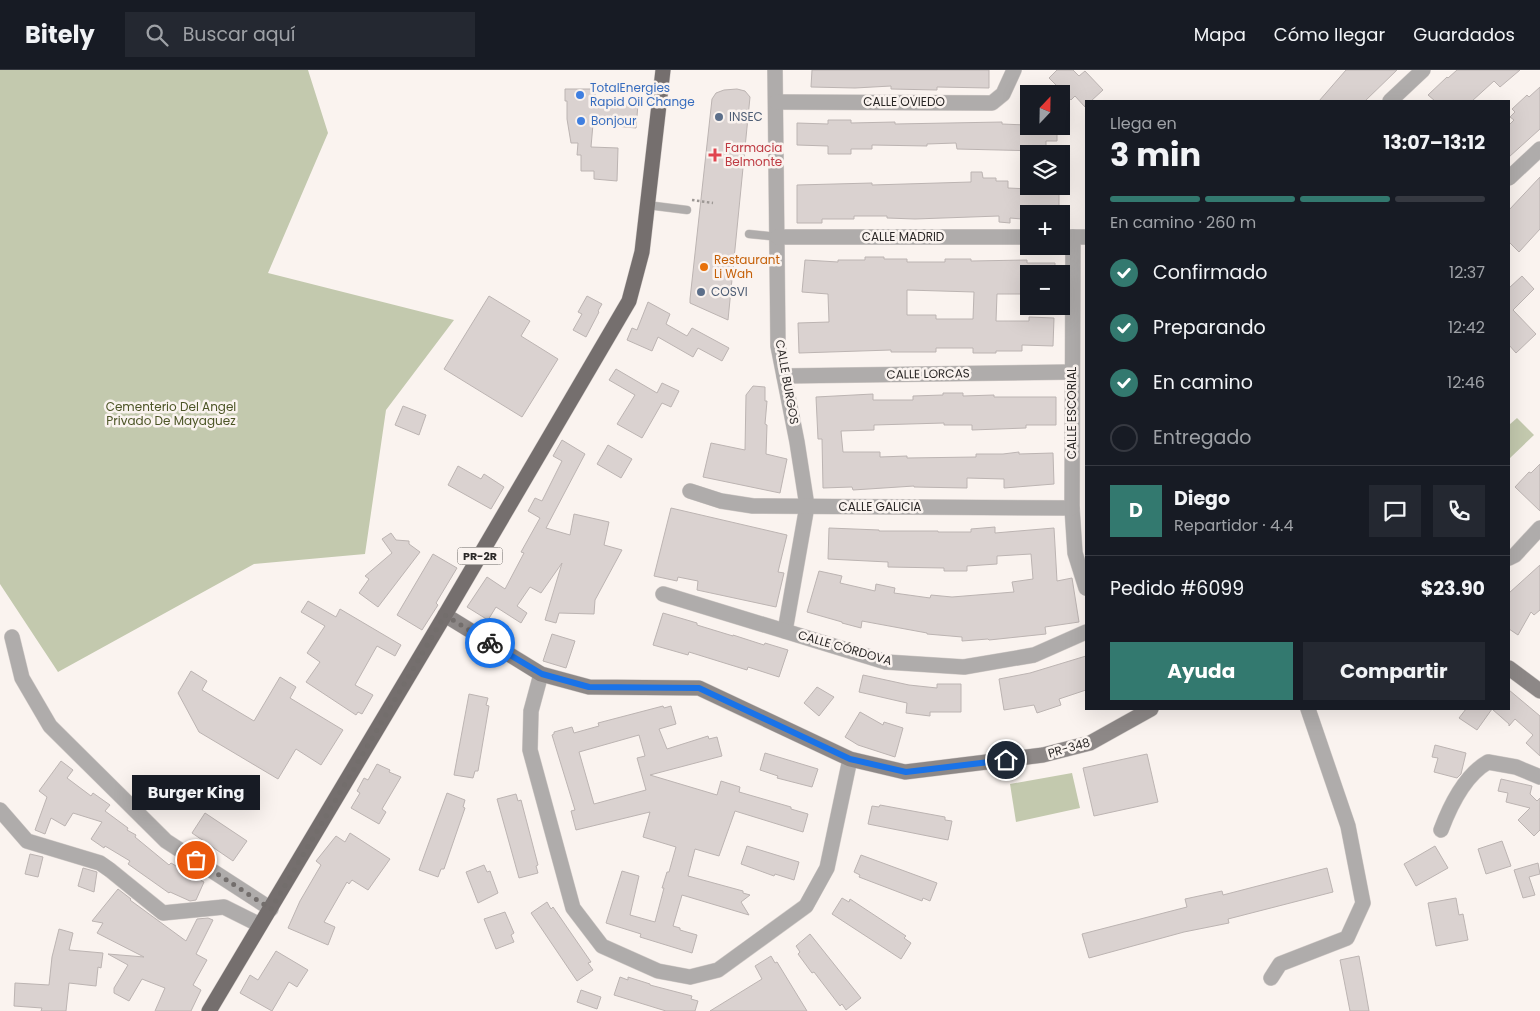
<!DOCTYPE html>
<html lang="es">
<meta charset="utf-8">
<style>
body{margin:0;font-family:Poppins,sans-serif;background:#242831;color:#f1f3f6;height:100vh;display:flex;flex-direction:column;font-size:19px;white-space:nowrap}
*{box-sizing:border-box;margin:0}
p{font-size:16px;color:#9ea1a6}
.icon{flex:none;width:28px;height:28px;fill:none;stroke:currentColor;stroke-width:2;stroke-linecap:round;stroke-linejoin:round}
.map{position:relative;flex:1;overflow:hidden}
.drawer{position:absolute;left:1085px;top:30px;width:425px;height:610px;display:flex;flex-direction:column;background:#171b24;border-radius:0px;box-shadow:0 5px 20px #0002}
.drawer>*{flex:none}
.needle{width:32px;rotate:22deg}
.tools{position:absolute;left:1020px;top:15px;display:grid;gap:10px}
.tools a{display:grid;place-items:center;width:50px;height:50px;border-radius:0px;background:#171b24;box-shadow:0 5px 20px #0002;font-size:25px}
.pin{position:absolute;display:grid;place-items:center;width:42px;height:42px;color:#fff;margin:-21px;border:2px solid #fff;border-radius:50%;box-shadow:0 1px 5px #0007}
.courier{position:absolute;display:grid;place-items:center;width:50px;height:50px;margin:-25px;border:4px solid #1a73e8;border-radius:50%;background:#fff;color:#222;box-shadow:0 1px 6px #0007}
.bubble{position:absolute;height:35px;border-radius:0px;background:#171b24;box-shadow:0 5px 20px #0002;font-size:16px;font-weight:700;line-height:35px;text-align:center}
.overview em{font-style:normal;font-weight:700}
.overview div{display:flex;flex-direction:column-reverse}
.overview{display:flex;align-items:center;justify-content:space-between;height:85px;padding:0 25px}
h1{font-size:32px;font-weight:700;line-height:38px}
.bar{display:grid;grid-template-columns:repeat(4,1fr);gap:8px 5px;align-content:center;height:60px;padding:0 25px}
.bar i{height:6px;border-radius:4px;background:#363941}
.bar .active{background:#33796f}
.bar p{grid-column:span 4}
.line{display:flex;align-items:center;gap:12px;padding:0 25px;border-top:1px solid #363941}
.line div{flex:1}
.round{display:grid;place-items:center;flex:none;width:52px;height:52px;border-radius:0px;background:#242831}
ol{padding:0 25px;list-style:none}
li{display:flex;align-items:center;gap:15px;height:55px}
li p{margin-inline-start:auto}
li .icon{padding:5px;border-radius:50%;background:#33796f;color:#fff;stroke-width:4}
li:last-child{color:#9ea1a6}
li i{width:28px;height:28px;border:2px solid #363941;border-radius:50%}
.button{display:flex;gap:10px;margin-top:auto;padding:10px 25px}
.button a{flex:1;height:58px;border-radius:0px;background:#33796f;color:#fff;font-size:20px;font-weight:700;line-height:58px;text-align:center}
.button a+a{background:#242831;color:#f1f3f6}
header{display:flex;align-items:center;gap:30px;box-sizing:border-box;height:70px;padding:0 25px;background:#171b24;border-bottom:1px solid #363941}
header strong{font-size:24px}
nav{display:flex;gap:28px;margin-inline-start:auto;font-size:18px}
.search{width:350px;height:45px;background:#242831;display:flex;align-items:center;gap:12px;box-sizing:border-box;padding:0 18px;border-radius:0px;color:#9ea1a6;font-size:19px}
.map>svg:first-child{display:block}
.green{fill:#c3c9ae}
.building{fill:#dad2d0;stroke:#bcb4b2;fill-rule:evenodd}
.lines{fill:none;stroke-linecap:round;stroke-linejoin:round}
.lane-casing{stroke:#d5cecb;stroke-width:9}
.street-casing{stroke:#d5cecb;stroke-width:16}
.secondary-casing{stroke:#d5cecb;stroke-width:16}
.primary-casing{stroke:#d5cecb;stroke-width:16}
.path{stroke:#9d9895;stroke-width:2.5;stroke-dasharray:2.5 2.5;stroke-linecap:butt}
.lane{stroke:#afacab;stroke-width:8}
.street{stroke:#afacab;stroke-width:15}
.secondary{stroke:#8d8887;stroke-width:15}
.primary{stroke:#756f6e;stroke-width:15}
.done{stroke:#736e6c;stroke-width:5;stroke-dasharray:0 9}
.route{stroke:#1a73e8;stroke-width:6}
.shop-dot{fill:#3f7fe0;stroke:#faf3ef;stroke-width:2}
.service-dot{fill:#5c6f8a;stroke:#faf3ef;stroke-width:2}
.health-dot{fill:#e0444e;stroke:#faf3ef;stroke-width:2}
.food-dot{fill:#e8710a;stroke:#faf3ef;stroke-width:2}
.labels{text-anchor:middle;stroke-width:5;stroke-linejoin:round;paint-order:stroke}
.shield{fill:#faf3ef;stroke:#686462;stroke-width:1}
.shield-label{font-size:11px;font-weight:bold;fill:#2a2726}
.shop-label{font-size:12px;fill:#366cbe;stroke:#faf3ef;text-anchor:start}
.street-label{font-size:12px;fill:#2a2726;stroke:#faf3ef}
.service-label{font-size:12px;fill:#4e5e75;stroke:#faf3ef;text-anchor:start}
.health-label{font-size:12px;fill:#be3a42;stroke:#faf3ef;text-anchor:start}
.food-label{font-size:12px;fill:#c56008;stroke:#faf3ef;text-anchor:start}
.park-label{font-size:12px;fill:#4c5526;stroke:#faf3ef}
</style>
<header>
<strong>Bitely</strong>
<div class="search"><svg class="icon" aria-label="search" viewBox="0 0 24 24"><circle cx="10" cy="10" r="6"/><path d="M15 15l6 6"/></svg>Buscar aquí</div>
<nav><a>Mapa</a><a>Cómo llegar</a><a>Guardados</a></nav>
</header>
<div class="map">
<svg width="1540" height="941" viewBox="0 0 1540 941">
<rect width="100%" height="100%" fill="#faf3ef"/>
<g class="green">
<polygon points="0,0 308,0 328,63 268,203 454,250 386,340 365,484 254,494 58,602 0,514"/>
<polygon points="1517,348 1534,365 1509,389 1509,355"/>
<polygon points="1072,703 1080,738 1016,752 1010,714"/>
</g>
<g class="building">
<polygon points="812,0 989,0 989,18 937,17 937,20 891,19 891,16 855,18 811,17"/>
<polygon points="1057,0 1073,0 1079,6 1085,1 1103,20 1091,31 1086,31 1085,37 1075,26 1071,30 1049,8"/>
<polygon points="1346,0 1397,0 1365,31 1319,31"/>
<polygon points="1457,0 1520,0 1500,17 1494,11 1472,31 1435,31 1428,25 1447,7 1448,8"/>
<polygon points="1540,17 1540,59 1509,87 1509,55 1514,50 1510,47 1515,42 1512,39 1527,25 1529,27"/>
<polygon points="565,19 595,19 595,31 638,34 636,58 593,54 591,77 618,78 617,111 594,109 594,101 581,101 581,85 577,85 578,73 571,73 567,49 567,31 565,31"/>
<polygon points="737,19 745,21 750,27 728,250 690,233 690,229 712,29 716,23 724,20"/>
<polygon points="828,50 851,50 851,53 895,52 895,54 1002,52 1002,54 1026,55 1026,56 1057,56 1057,71 1046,71 1046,76 1041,76 1041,81 957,79 956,73 927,74 927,76 872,75 872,79 851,79 851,84 828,84 828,76 797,75 797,53 828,54"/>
<polygon points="971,102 982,102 983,108 996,108 996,111 1008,111 1008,118 1030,119 1030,116 1059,116 1059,137 1053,137 1053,144 1022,144 1022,149 1010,148 1010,153 999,152 999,146 915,149 887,148 887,146 854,146 854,149 822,149 822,153 797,153 797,115 872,113 872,115 971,112"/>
<polygon points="1540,107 1540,159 1519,182 1509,172 1509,140"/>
<path d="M865,187H884V189H907V192H945V189H971V191L1027,190V193H1055V204H1027V224H997L996,251H1029V247L1054,248L1053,276L1022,275V281H996V283H973V278H936V282H891V280L799,283L798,253L829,252L828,224L802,222L805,190L838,192V190H865ZM907,220L974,222L973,249H936V245H907Z"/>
<polygon points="1522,206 1534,219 1513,240 1536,264 1516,283 1509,275 1509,218"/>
<polygon points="489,226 530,251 521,266 558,289 522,347 444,299"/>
<polygon points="587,226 602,234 598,241 599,242 586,267 573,260 582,244 578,242"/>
<polygon points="648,232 670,244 666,254 687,266 692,258 729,278 722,291 698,278 693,287 658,267 652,281 627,270 632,258 637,260"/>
<polygon points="616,299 657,323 662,313 679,321 671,337 662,333 642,368 617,354 635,325 609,310"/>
<polygon points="753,316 765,317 765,331 767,331 765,354 767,355 766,384 787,389 780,423 703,407 711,373 745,380 746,325"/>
<polygon points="943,323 963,323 963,326 994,325 994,327 1056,327 1056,355 1026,355 1026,358 972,360 972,355 944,355 944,353 874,355 874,360 841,361 843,382 880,382 880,387 907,386 907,388 976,387 976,384 1003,384 1019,382 1019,384 1053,383 1054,414 1004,418 1004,409 967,408 967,418 914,417 914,416 853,420 852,417 823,418 822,369 818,369 816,327 873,324 873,330 913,330 913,326 943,325"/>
<polygon points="403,336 426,345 419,365 395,355"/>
<polygon points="562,370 585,384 546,458 570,465 574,444 609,452 604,475 622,480 595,530 594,544 559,543 556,553 545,550 562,493 541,523 530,517 517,536 527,543 521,553 496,537 488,550 467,537 487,507 505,519 524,483 521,482 540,448 528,441 535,428 542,431 562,391 553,386"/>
<polygon points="608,375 632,389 621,408 597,394"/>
<polygon points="1540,394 1540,441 1515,417 1529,402 1531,403"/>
<polygon points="458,396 481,409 484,404 504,417 491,439 448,415"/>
<polygon points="671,438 787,465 778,502 784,503 776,537 697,520 698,511 678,507 677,511 654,506"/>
<polygon points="995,457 995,463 1054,458 1057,511 1072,508 1079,552 1045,557 1046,564 989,570 988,569 962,571 962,567 927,564 927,563 862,551 861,558 842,553 842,552 807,542 819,501 842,506 840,513 875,521 876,514 895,518 894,523 930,528 931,525 952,527 1014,522 1012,512 1033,509 1031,484 997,486 997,494 967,496 967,501 944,501 944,498 888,497 888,492 828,489 829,458 879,460 879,461 938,461 938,462 971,462 971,459"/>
<polygon points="391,463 396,470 409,471 409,474 420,482 378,537 359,523 369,509 365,506 392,483 382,469"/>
<polygon points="433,484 457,498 436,533 438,535 422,560 397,545"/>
<polygon points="1540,495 1540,540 1534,545 1531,542 1518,565 1509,559 1509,523"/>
<polygon points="308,531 336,547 340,539 401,575 395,586 377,576 355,615 373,625 362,644 358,642 356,645 306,612 320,592 307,583 325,556 301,542"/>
<polygon points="663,543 697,553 697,555 733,566 733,565 764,575 765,573 788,580 779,607 748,597 747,600 689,582 688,585 653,575"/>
<polygon points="552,564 575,571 566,598 543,591"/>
<polygon points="1086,586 1086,620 1059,629 1061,635 1037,643 1034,635 1004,640 999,609 1030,603"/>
<polygon points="191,601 207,611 202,620 254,651 280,607 296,617 290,628 343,660 321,695 296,679 278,709 199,662 178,623"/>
<polygon points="863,605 909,615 937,618 937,614 961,614 961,642 930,642 930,646 906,643 907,633 859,622"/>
<polygon points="817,617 834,627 819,646 804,633"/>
<polygon points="1509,620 1540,646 1540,686 1526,673 1533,665 1515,649 1509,656 1509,654 1492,639 1477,660 1459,648 1466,639 1509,639"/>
<polygon points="469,624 488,628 486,635 489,636 478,701 475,701 473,708 454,705"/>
<path d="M663,636L664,638L671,636L676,654L659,659L667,679L708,666L709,669L717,667L722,686L650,705L717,725L721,711L740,717L739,722L791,737V739L808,744L803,762L735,741L719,786L695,779L688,806L743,821V823L750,825L741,832L749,845L682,825L673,856L680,858V860L697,865L692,883L640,867L641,864L606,853L622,801L639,806L630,845L655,852L664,818H662L667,802H669L676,777L643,767L650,742L576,760L571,741L575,740L552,665L554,664V662L572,657L574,663L599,656L598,653ZM639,665L645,686L637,688L646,720L594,734L579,682Z"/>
<polygon points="860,642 883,655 884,652 903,658 895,687 858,675 845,667"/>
<polygon points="1435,675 1466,683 1461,704 1457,708 1434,702 1438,688 1432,687"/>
<polygon points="765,683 818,699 812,717 777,708 778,706 760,700"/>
<polygon points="1147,684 1158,732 1094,746 1083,698"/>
<polygon points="61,691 73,700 67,708 91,726 93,723 110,735 105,741 128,758 127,760 136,765 135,767 169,795 171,793 183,800 182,801 204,812 196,830 190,831 170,822 169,823 128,794 130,791 105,776 104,778 91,769 102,752 73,743 65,756 51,748 45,764 35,760 47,727 39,721"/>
<polygon points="377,694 390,700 389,702 401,707 382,739 386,742 379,754 351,738 360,723 357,721 364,708 368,710"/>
<polygon points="1501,709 1532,716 1530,724 1537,731 1540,728 1540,760 1534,766 1518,750 1530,738 1506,732 1508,723 1498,721"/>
<polygon points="447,723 465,730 463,737 465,738 444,799 441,799 438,807 419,800"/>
<polygon points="516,724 518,731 521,730 538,795 536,796 538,803 519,808 497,729"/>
<polygon points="880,735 945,747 945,750 952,751 948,770 868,754 872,736 879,737"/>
<polygon points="205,743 247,771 233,791 192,763"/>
<polygon points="350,763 390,789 368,820 352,810 349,814 347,812 324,852 335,857 328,875 288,858 300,831 321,795 316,791 336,766 345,772"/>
<polygon points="1502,771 1511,796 1486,804 1478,779"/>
<polygon points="747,776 799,792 794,810 775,804 774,806 741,794"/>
<polygon points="1435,776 1448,798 1416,816 1404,794"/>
<polygon points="30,784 43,787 38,807 25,804"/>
<polygon points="861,785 937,813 930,831 923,828 922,831 859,807 860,805 854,802"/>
<polygon points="1538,793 1540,804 1529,807 1535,825 1523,828 1514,800"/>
<polygon points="484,795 487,802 490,801 498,823 478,833 466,802"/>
<polygon points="83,798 97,802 94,822 78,816"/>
<polygon points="1327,798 1333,822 1228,849 1229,853 1184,862 1089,888 1082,864 1187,837 1185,829 1222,821 1223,825"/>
<polygon points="118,819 131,829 130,830 186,871 197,849 208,848 213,850 196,884 207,890 193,915 201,920 191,941 155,941 165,918 142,909 129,931 114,923 114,918 128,895 108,884 144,887 97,863 103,853 92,851"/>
<polygon points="842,828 849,832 850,829 906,866 904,868 911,873 901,889 832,844"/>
<polygon points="1456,828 1459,845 1463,844 1468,870 1436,876 1428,833"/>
<polygon points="547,832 551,839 553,837 591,892 588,893 593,900 577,911 531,843"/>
<polygon points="505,842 514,863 511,865 514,872 496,879 484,849"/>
<polygon points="59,859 73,863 69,880 103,883 101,898 98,897 96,916 69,913 66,941 41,941 42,938 14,936 15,913 49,915 52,887"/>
<polygon points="810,864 861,928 846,940 842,934 840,936 814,902 812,903 798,884 800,882 796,876"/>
<polygon points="276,881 308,900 297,917 289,912 272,941 240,923 250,905 258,910"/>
<polygon points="771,886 775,893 777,892 807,941 710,941 762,909 755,896"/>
<polygon points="1359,886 1363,907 1369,941 1350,941 1344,910 1340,890"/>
<polygon points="620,907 628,910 628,907 650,914 650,915 692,926 691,929 698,931 695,941 666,941 614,925"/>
<polygon points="581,920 601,927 597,939 577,932"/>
</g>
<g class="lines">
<g class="lane-casing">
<g id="lane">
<polyline points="647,135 687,140"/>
<polyline points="749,164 778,167"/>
</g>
</g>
<g class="street-casing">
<g id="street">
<polyline points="775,0 778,276 797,372 807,436 785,561"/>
<polyline points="1390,31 1423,0"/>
<polyline points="776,32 992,33 1003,24 1014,0"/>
<polyline points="1509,108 1540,79"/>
<polyline points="778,167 1029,167"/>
<polyline points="1061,167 1086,167"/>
<polyline points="1073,167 1072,438 1075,483 1086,518"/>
<polyline points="784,306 1072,302"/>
<polyline points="690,421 721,431 753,436 1072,438"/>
<polyline points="1509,488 1515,485 1540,458"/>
<polyline points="663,524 886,592 964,597 1034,585 1086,562"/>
<polyline points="12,567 22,608 50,656 166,771 271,839"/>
<polyline points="541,604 531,641 530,680 573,838 602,876 658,901 690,907 718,900 806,836 827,798 850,689"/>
<polyline points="0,740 27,771 100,793 110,800 163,843 224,837 260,855"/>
<path d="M1441,760C1450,736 1465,705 1488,692L1516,697L1540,707"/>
<polyline points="1271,908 1280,894 1347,868 1363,833 1348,756 1308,639"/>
</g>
</g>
<g class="secondary-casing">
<g id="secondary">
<polyline points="445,545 541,604 589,617 699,618 850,689 905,702 1043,685 1090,673 1151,639"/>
<polyline points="1509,598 1540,621"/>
</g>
</g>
<g class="primary-casing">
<polyline id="primary" points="209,941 445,545 629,231 642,182 663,0"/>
</g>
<polyline class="path" points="692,130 713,133"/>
<use href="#lane" class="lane"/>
<use href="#street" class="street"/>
<use href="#secondary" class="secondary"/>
<use href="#primary" class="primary"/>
</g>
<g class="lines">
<polyline class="done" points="196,790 271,839 445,545 490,573"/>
<polyline class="route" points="490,573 542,604 589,617 699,618 850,689 906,702 1006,690"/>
</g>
<g class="shop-dot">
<circle cx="580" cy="25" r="5"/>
<circle cx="581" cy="51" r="5"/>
</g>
<g class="service-dot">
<circle cx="719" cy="47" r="5"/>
<circle cx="701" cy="222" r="5"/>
</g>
<path class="health-dot" d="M712.5 77.5h5v5h5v5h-5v5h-5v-5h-5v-5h5z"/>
<circle class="food-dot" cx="704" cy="197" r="5"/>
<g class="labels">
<rect class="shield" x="457.5" y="477.5" width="45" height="17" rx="4"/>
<g class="shield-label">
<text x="480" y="490">PR-2R</text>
</g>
<g class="shop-label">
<text x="590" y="22">TotalEnergies<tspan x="590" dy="14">Rapid Oil Change</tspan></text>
<text x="591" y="55">Bonjour</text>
</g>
<g class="street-label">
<text x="904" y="36">CALLE OVIEDO</text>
<text x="903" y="171">CALLE MADRID</text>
<text transform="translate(928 304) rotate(-1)" y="4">CALLE LORCAS</text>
<text transform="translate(787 312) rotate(80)" y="4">CALLE BURGOS</text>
<text transform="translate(1072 343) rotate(-90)" y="4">CALLE ESCORIAL</text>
<text x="880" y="441">CALLE GALICIA</text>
<text transform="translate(845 578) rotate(16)" y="4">CALLE CÓRDOVA</text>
<text transform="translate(1069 678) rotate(-16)" y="4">PR-348</text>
</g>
<g class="service-label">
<text x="729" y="51">INSEC</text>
<text x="711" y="226">COSVI</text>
</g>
<g class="health-label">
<text x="725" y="82">Farmacia<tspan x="725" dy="14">Belmonte</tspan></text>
</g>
<g class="food-label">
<text x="714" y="194">Restaurant<tspan x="714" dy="14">Li Wah</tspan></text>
</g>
<g class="park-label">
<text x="171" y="341">Cementerio Del Angel<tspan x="171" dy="14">Privado De Mayaguez</tspan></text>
</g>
</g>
</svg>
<div class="tools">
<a><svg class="needle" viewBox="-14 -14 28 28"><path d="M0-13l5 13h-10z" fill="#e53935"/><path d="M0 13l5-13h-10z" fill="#9ea1a6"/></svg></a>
<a><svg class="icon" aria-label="layers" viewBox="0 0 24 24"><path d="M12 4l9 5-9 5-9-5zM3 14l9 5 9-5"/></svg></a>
<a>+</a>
<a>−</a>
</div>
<div class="pin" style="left:196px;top:790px;background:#ea580c"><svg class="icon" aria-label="bag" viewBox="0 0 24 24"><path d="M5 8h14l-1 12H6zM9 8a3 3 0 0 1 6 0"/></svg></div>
<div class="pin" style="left:1006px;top:690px;background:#1f2937"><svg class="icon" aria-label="home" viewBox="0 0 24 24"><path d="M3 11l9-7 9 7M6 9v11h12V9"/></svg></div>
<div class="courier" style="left:490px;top:573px"><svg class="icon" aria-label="bike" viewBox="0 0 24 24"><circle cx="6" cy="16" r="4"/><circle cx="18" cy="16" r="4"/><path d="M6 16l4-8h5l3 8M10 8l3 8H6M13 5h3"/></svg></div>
<div class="bubble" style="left:132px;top:705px;width:128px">Burger King</div>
<section class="drawer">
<div class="overview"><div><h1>3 min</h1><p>Llega en</p></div><em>13:07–13:12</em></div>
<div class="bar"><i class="active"></i><i class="active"></i><i class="active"></i><i></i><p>En camino · 260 m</p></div>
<ol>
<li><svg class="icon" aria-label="check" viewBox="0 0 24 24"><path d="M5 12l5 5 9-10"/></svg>Confirmado<p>12:37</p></li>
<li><svg class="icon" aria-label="check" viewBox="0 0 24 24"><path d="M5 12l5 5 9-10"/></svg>Preparando<p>12:42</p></li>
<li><svg class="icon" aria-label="check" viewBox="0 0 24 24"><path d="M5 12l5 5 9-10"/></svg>En camino<p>12:46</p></li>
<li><i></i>Entregado</li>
</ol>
<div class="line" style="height:90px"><b class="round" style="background:#33796f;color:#fff">D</b><div><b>Diego</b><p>Repartidor · 4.4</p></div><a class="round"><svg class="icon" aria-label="chat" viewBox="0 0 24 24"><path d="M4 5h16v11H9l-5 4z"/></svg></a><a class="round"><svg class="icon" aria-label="phone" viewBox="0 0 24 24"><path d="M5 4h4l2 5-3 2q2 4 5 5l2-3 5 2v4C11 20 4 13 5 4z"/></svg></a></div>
<div class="line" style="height:65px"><div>Pedido #6099</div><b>$23.90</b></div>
<div class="button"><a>Ayuda</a><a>Compartir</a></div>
</section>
</div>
